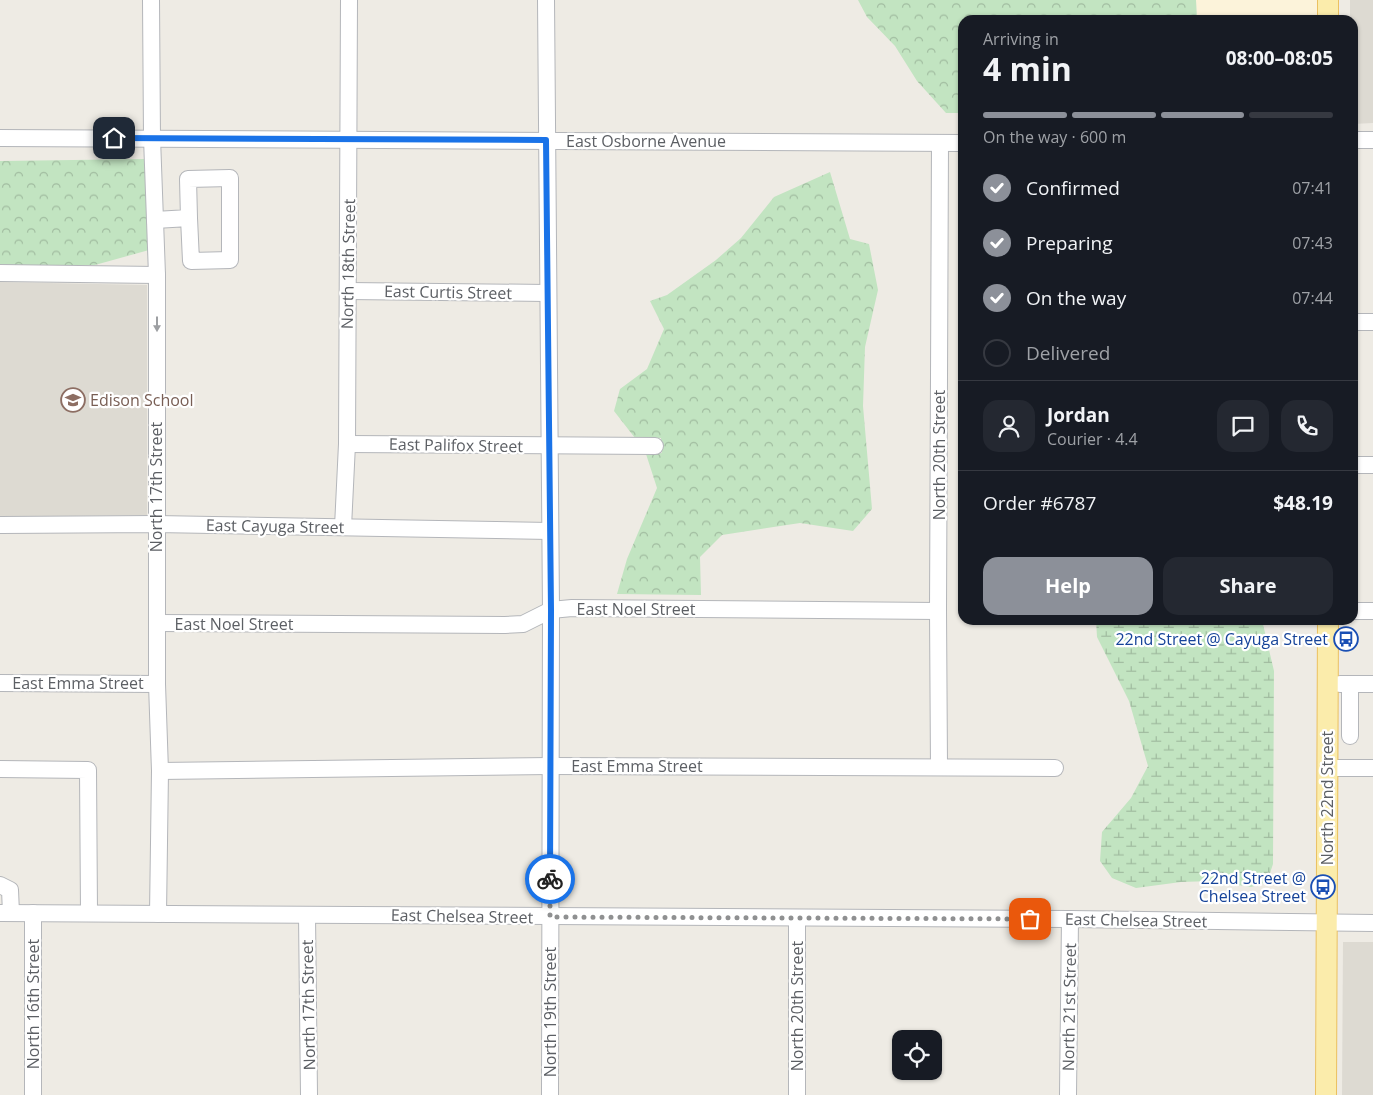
<!DOCTYPE html>
<meta charset="utf-8">
<style>
body{margin:0;font-family:"Open Sans",sans-serif;background:#242831;color:#f1f3f6;height:100vh;display:flex;flex-direction:column;font-size:19px;white-space:nowrap}
*{box-sizing:border-box;margin:0}
p{font-size:16px;color:#9ea1a6}
.icon{flex:none;width:28px;height:28px;fill:none;stroke:currentColor;stroke-width:2;stroke-linecap:round;stroke-linejoin:round}
.map{position:relative;flex:1;overflow:hidden}
.side{position:absolute;left:958px;top:15px;width:400px;height:610px;display:flex;flex-direction:column;background:#171b24;border-radius:15px;box-shadow:0 1px 4px #0004}
.side>*{flex:none}
.buttons{position:absolute;left:892px;top:1030px;display:grid;gap:10px}
.buttons a{display:grid;place-items:center;width:50px;height:50px;border-radius:10px;background:#171b24;box-shadow:0 1px 4px #0004;font-size:25px}
.pin{position:absolute;display:grid;place-items:center;width:42px;height:42px;color:#fff;margin:-21px;border-radius:10px;box-shadow:0 2px 8px #0006}
.courier{position:absolute;display:grid;place-items:center;width:50px;height:50px;margin:-25px;border:4px solid #1a73e8;border-radius:50%;background:#fff;color:#222;box-shadow:0 1px 6px #0007}
.head em{font-style:normal;font-weight:700}
.head div{display:flex;flex-direction:column-reverse}
.head{display:flex;align-items:center;justify-content:space-between;height:85px;padding:0 25px}
h1{font-size:32px;font-weight:700;line-height:38px}
.bar{display:grid;grid-template-columns:repeat(4,1fr);gap:8px 5px;align-content:center;height:60px;padding:0 25px}
.bar i{height:6px;border-radius:4px;background:#363941}
.bar .on{background:#8c9099}
.bar p{grid-column:span 4}
.line{display:flex;align-items:center;gap:12px;padding:0 25px;border-top:1px solid #363941}
.line div{flex:1}
.round{display:grid;place-items:center;flex:none;width:52px;height:52px;border-radius:15px;background:#242831}
ol{padding:0 25px;list-style:none}
li{display:flex;align-items:center;gap:15px;height:55px}
li p{margin-inline-start:auto}
li .icon{padding:5px;border-radius:50%;background:#8c9099;color:#fff;stroke-width:4}
li:last-child{color:#9ea1a6}
li i{width:28px;height:28px;border:2px solid #363941;border-radius:50%}
.primary-button{display:flex;gap:10px;margin-top:auto;padding:10px 25px}
.primary-button a{flex:1;height:58px;border-radius:15px;background:#8c9099;color:#fff;font-size:20px;font-weight:700;line-height:58px;text-align:center}
.primary-button a+a{background:#242831;color:#f1f3f6}
.map>svg:first-child{display:block}
.commercial{fill:#fcf3da}
.education{fill:#dddad2}
.forest{fill:url(#forest-crowns)}
.wetland{fill:url(#wetland-marsh)}
.lines{fill:none;stroke-linecap:round;stroke-linejoin:round}
.minor-casing{stroke:#b4b6ba;stroke-width:18}
.major-casing{stroke:#ebc060;stroke-width:22}
.minor{stroke:#fff;stroke-width:16}
.major{stroke:#fbecab;stroke-width:20}
.oneway{fill:#9d9fa2}
.done{stroke:#8f9091;stroke-width:5;stroke-dasharray:0 9}
.route{stroke:#1a73e8;stroke-width:6}
.labels{text-anchor:middle;stroke-width:4.5;stroke-linejoin:round;paint-order:stroke}
.street-label{font-size:16px;fill:#5c5f64;stroke:#fff}
.education-label{font-size:16px;fill:#785e54;stroke:#fff;text-anchor:start}
.transit-label{font-size:16px;fill:#164399;stroke:#fff;text-anchor:end}
</style>
<div class="map">
<svg width="1373" height="1095" viewBox="0 0 1373 1095">
<defs>
<pattern id="forest-crowns" width="20" height="18" patternUnits="userSpaceOnUse" patternTransform="scale(1.25)"><rect width="20" height="18" fill="#c2e4c1"/><path d="M2 6a3 3 0 1 1 6 0M12 15a3 3 0 1 1 6 0" fill="none" stroke="#a1bca0"/></pattern>
<pattern id="wetland-marsh" width="20" height="14" patternUnits="userSpaceOnUse" patternTransform="scale(1.25)"><rect width="20" height="14" fill="#c2e4c1"/><path d="M1 5h8M5 5V1M11 12h8M15 12V8" fill="none" stroke="#a1bca0"/></pattern>
</defs>
<rect width="100%" height="100%" fill="#eeebe4"/>
<polygon class="commercial" points="1196,0 1321,0 1321,20 1197,20"/>
<g class="education">
<polygon points="1350,0 1373,0 1373,123 1353,124 1352,20 1350,20"/>
<polygon points="0,282 147,285 147,515 0,517"/>
<polygon points="1343,942 1373,942 1373,1095 1342,1095"/>
</g>
<g class="forest">
<polygon points="858,0 1196,0 1197,20 962,20 962,113 946,113 917,81 895,46 867,17"/>
<polygon points="146,159 149,250 95,265 0,265 0,161"/>
<polygon points="830,172 850,239 869,244 878,290 865,347 863,406 872,509 853,531 800,523 722,535 700,557 701,595 617,594 627,559 657,488 646,454 662,453 661,438 635,438 614,411 620,389 647,369 664,329 650,301 667,295 716,260 741,238 774,197"/>
</g>
<polygon class="wetland" points="1096,620 1262,620 1274,671 1273,864 1267,882 1251,887 1212,881 1181,882 1136,888 1112,878 1100,861 1102,832 1131,798 1148,766 1129,701 1097,637"/>
<g class="lines">
<g class="minor-casing">
<g id="minor">
<polyline points="151,0 152,138 157,275 157,684 160,771 158,914"/>
<polyline points="546,0 551,610 550,1095"/>
<polyline points="0,138 962,143"/>
<polyline points="1352,140 1373,140"/>
<polyline points="155,220 189,218 188,179 230,178 230,260 191,261 189,218"/>
<polyline points="0,273 157,275"/>
<polyline points="348,291 547,293"/>
<polyline points="1352,322 1373,322"/>
<polyline points="347,444 655,446"/>
<polyline points="1355,465 1373,465"/>
<polyline points="0,525 156,524 550,531"/>
<polyline points="343,527 347,444 349,0"/>
<polyline points="1352,611 1373,611"/>
<polyline points="157,623 505,625 523,624 551,610 572,608 938,611"/>
<polyline points="0,683 157,684"/>
<polyline points="1340,684 1373,684"/>
<polyline points="1350,736 1350,684"/>
<polyline points="939,767 938,611 940,143"/>
<polyline points="1327,768 1373,768"/>
<polyline points="0,769 88,770 89,913"/>
<polyline points="160,771 550,766 1055,768"/>
<polyline points="0,885 10,890 11,913"/>
<polyline points="0,913 1070,919 1373,923"/>
<polyline points="33,913 33,1095"/>
<polyline points="307,915 309,1095"/>
<polyline points="797,918 797,1095"/>
<polyline points="1068,1095 1070,919"/>
</g>
</g>
<g class="major-casing">
<g id="major">
<polyline points="1328,0 1328,20"/>
<polyline points="1326,1095 1328,620"/>
</g>
</g>
<use href="#minor" class="minor"/>
<use href="#major" class="major"/>
</g>
<defs><path id="oneway-solid" d="M-6-.8H1V-3.2L6.5 0L1 3.2V.8H-6Z" transform="scale(1.25)"/></defs>
<use class="oneway" href="#oneway-solid" transform="translate(157 324) rotate(90)"/>
<g class="lines">
<polyline class="done" points="550,879 550,917 1030,919"/>
<polyline class="route" points="114,138 546,140 551,610 550,879"/>
</g>
<defs>
<g id="school-ring" transform="scale(1.25)"><circle r="9.5" fill="#fff" stroke="#8d6e63" stroke-width="1.5"/><path d="M0-5L7-2L0 1L-7-2ZM-4 1L0 2.5L4 1V4Q0 6-4 4Z" fill="#8d6e63"/></g>
<g id="bus-ring" transform="scale(1.25)"><circle r="9.5" fill="#fff" stroke="#1a4fb4" stroke-width="1.5"/><path d="M-5-6H5V4H4V6H2V4H-2V6H-4V4H-5ZM-3.5-4V0h7V-4ZM-3.5 1.2v1.5H-2V1.2ZM2 1.2v1.5H3.5V1.2Z" fill="#1a4fb4"/></g>
</defs>
<g fill-rule="evenodd">
<use href="#school-ring" x="73" y="400"/>
<use href="#bus-ring" x="1346" y="639"/>
<use href="#bus-ring" x="1323" y="887"/>
</g>
<g class="labels">
<g class="street-label">
<text x="646" y="147">East Osborne Avenue</text>
<text transform="translate(348 264) rotate(-89)" y="6">North 18th Street</text>
<text transform="translate(448 292) rotate(1)" y="6">East Curtis Street</text>
<text transform="translate(456 445) rotate(1)" y="6">East Palifox Street</text>
<text transform="translate(939 455) rotate(-90)" y="6">North 20th Street</text>
<text transform="translate(156 487) rotate(-90)" y="6">North 17th Street</text>
<text transform="translate(275 526) rotate(1)" y="6">East Cayuga Street</text>
<text x="636" y="615">East Noel Street</text>
<text x="234" y="630">East Noel Street</text>
<text x="78" y="689">East Emma Street</text>
<text x="637" y="772">East Emma Street</text>
<text transform="translate(1327 798) rotate(-90)" y="6">North 22nd Street</text>
<text transform="translate(462 916) rotate(1)" y="6">East Chelsea Street</text>
<text transform="translate(1136 920) rotate(1)" y="6">East Chelsea Street</text>
<text transform="translate(33 1004) rotate(-90)" y="6">North 16th Street</text>
<text transform="translate(308 1005) rotate(-91)" y="6">North 17th Street</text>
<text transform="translate(797 1006) rotate(-90)" y="6">North 20th Street</text>
<text transform="translate(1069 1007) rotate(-89)" y="6">North 21st Street</text>
<text transform="translate(550 1012) rotate(-90)" y="6">North 19th Street</text>
</g>
<g class="education-label">
<text x="90" y="406">Edison School</text>
</g>
<g class="transit-label">
<text x="1328" y="645">22nd Street @ Cayuga Street</text>
<text x="1306" y="884">22nd Street @<tspan x="1306" dy="18">Chelsea Street</tspan></text>
</g>
</g>
</svg>
<div class="buttons">
<a><svg class="icon" aria-label="locate" viewBox="0 0 24 24"><circle cx="12" cy="12" r="6"/><path d="M12 2v4M12 18v4M2 12h4M18 12h4"/></svg></a>
</div>
<div class="pin" style="left:1030px;top:919px;background:#ea580c"><svg class="icon" aria-label="bag" viewBox="0 0 24 24"><path d="M5 8h14l-1 12H6zM9 8a3 3 0 0 1 6 0"/></svg></div>
<div class="pin" style="left:114px;top:138px;background:#1f2937"><svg class="icon" aria-label="home" viewBox="0 0 24 24"><path d="M3 11l9-7 9 7M6 9v11h12V9"/></svg></div>
<div class="courier" style="left:550px;top:879px"><svg class="icon" aria-label="bike" viewBox="0 0 24 24"><circle cx="6" cy="16" r="4"/><circle cx="18" cy="16" r="4"/><path d="M6 16l4-8h5l3 8M10 8l3 8H6M13 5h3"/></svg></div>
<section class="side">
<div class="head"><div><h1>4 min</h1><p>Arriving in</p></div><em>08:00–08:05</em></div>
<div class="bar"><i class="on"></i><i class="on"></i><i class="on"></i><i></i><p>On the way · 600 m</p></div>
<ol>
<li><svg class="icon" aria-label="check" viewBox="0 0 24 24"><path d="M5 12l5 5 9-10"/></svg>Confirmed<p>07:41</p></li>
<li><svg class="icon" aria-label="check" viewBox="0 0 24 24"><path d="M5 12l5 5 9-10"/></svg>Preparing<p>07:43</p></li>
<li><svg class="icon" aria-label="check" viewBox="0 0 24 24"><path d="M5 12l5 5 9-10"/></svg>On the way<p>07:44</p></li>
<li><i></i>Delivered</li>
</ol>
<div class="line" style="height:90px"><a class="round"><svg class="icon" aria-label="person" viewBox="0 0 24 24"><circle cx="12" cy="8" r="4"/><path d="M4 21q1-7 8-7t8 7"/></svg></a><div><b>Jordan</b><p>Courier · 4.4</p></div><a class="round"><svg class="icon" aria-label="chat" viewBox="0 0 24 24"><path d="M4 5h16v11H9l-5 4z"/></svg></a><a class="round"><svg class="icon" aria-label="phone" viewBox="0 0 24 24"><path d="M5 4h4l2 5-3 2q2 4 5 5l2-3 5 2v4C11 20 4 13 5 4z"/></svg></a></div>
<div class="line" style="height:65px"><div>Order #6787</div><b>$48.19</b></div>
<div class="primary-button"><a>Help</a><a>Share</a></div>
</section>
</div>
